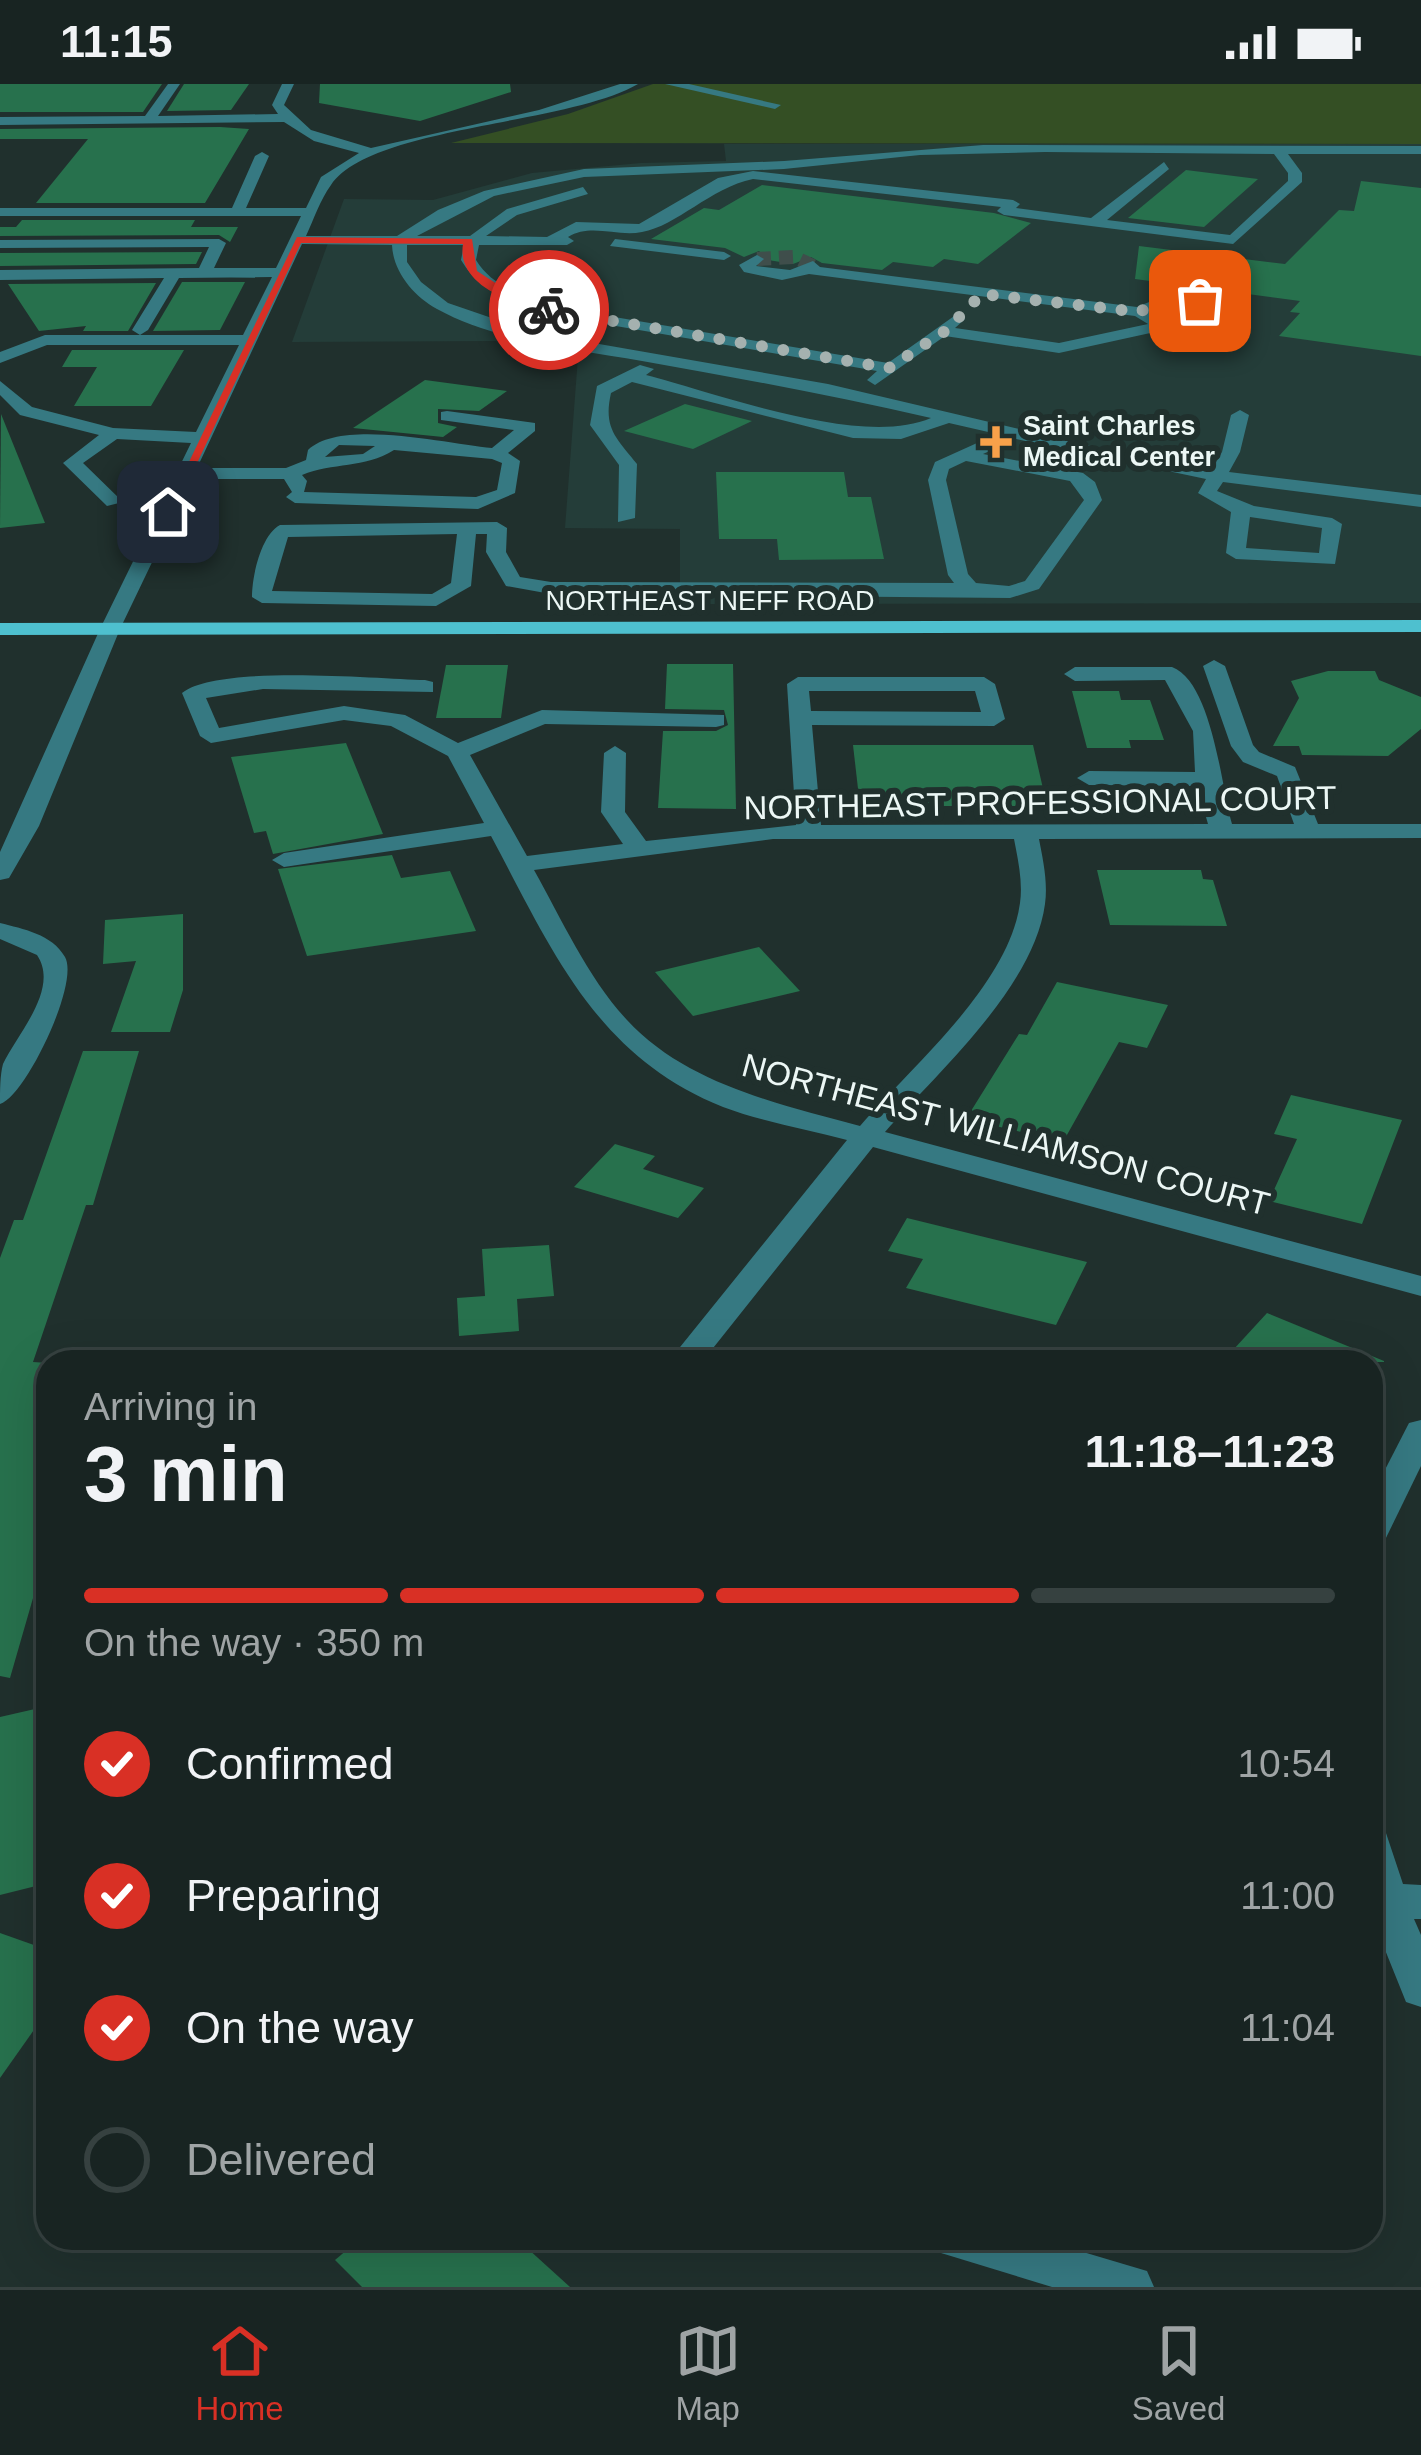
<!DOCTYPE html>
<meta charset="utf-8">
<style>
body{margin:0;font-family:Helvetica,sans-serif;background:#212c2a;color:#f1f3f6;height:100vh;display:flex;flex-direction:column;font-size:45px;white-space:nowrap}
*{box-sizing:border-box;margin:0}
p{font-size:39px;color:#9fa4a5}
.icon{flex:none;width:66px;height:66px;fill:none;stroke:currentColor;stroke-width:2;stroke-linecap:round;stroke-linejoin:round}
.map{position:relative;flex:1;overflow:hidden}
.drawer{position:absolute;left:36px;top:1266px;width:1347px;height:900px;display:flex;flex-direction:column;background:#182422;border-radius:36px;box-shadow:0 12px 48px #0002,0 0 0 3px #364140}
.drawer>*{flex:none}
.pin{position:absolute;display:grid;place-items:center;width:102px;height:102px;color:#fff;margin:-51px;border-radius:24px;box-shadow:0 6px 18px #0006}
.courier{position:absolute;display:grid;place-items:center;width:120px;height:120px;margin:-60px;border:9px solid #d93025;border-radius:50%;background:#fff;color:#222;box-shadow:0 3px 15px #0007}
.summary em{font-style:normal;font-weight:600}
.summary div{display:flex;flex-direction:column-reverse}
.summary{display:flex;align-items:center;justify-content:space-between;height:204px;padding:0 48px}
h1{font-size:78px;font-weight:600;line-height:90px}
.bar{display:grid;grid-template-columns:repeat(4,1fr);gap:18px 12px;align-content:center;height:144px;padding:0 48px}
.bar i{height:15px;border-radius:9px;background:#364140}
.bar .selected{background:#d93025}
.bar p{grid-column:span 4}
ol{padding:0 48px;list-style:none}
li{display:flex;align-items:center;gap:36px;height:132px}
li p{margin-inline-start:auto}
li .icon{padding:12px;border-radius:50%;background:#d93025;color:#fff;stroke-width:4}
li:last-child{color:#9fa4a5}
li i{width:66px;height:66px;border:6px solid #364140;border-radius:50%}
.status{display:flex;justify-content:space-between;align-items:center;height:84px;padding:0 60px;background:#182422;direction:ltr}
.status svg{height:33px;fill:currentColor}
.menu{display:flex;justify-content:space-around;align-items:center;height:168px;border-top:3px solid #364140;background:#182422;font-size:33px;color:#9fa4a5}
.menu a{display:grid;justify-items:center;gap:6px}
.menu .selected{color:#d93025}
.map>svg:first-child{display:block}
.built{fill:#243d39}
.green{fill:#344f24}
.building{fill:#27714d}
.lines{fill:none;stroke-linecap:round;stroke-linejoin:round}
.minor-tunnel{stroke:#3f4e4b;stroke-width:14;stroke-dasharray:14 8;stroke-linecap:butt}
.minor{fill:#367982;fill-rule:evenodd}
.major{fill:#4ec0cf;fill-rule:evenodd}
.route{fill:#d93025}
.done{stroke:#a5b1af;stroke-width:12;stroke-dasharray:0 21.6}
.poi-dot{fill:#f8a14a;stroke:#20302d;stroke-width:4.5}
.labels{text-anchor:middle;stroke-width:12;stroke-linejoin:round;paint-order:stroke}
.far-poi-label{font-size:27px;font-weight:bold;fill:#ecf7f5;stroke:#20302d;text-anchor:start}
.far-street-label{font-size:27px;fill:#ecf7f5;stroke:#20302d}
.street-label{font-size:33px;fill:#ecf7f5;stroke:#20302d}
</style>
<div class="status"><b>11:15</b><svg viewBox="0 0 49 12"><path d="M0 12V9h3v3zM5 12V6h3v6zM10 12V3h3v9zM15 12V0h3v12zM26 1h20v11H26zM47 4h2v5h-2z"/></svg></div>
<div class="map">
<svg width="1421" height="2203" viewBox="0 0 1421 2203">
<rect width="100%" height="100%" fill="#20302d"/>
<polygon class="built" points="724,60 1421,60 1421,519 680,520 680,445 565,444 578,273 495,257 292,258 344,115 433,116 532,89 641,79 726,77"/>
<polygon class="green" points="653,0 1421,0 1421,60 451,59 568,30"/>
<g class="building">
<polygon points="0,0 162,0 143,28 0,28"/>
<polygon points="184,0 249,0 231,26 167,27"/>
<polygon points="320,0 510,0 511,8 420,37 319,19"/>
<polygon points="220,43 249,45 205,119 36,119 88,55 0,55 0,45"/>
<polygon points="1186,86 1258,95 1204,143 1128,134"/>
<polygon points="1361,97 1421,104 1421,272 1279,252 1300,229 1290,228 1300,217 1135,195 1139,162 1285,180 1339,126 1354,127"/>
<polygon points="762,101 994,129 1031,139 978,180 944,175 933,183 893,178 882,186 822,179 811,173 793,180 768,176 759,167 744,173 725,164 651,155 704,124 719,126"/>
<polygon points="22,136 195,136 191,143 238,143 230,158 219,151 0,152 0,143 16,143"/>
<polygon points="0,168 0,169 202,168 196,180 0,182"/>
<polygon points="182,198 245,198 220,246 153,247"/>
<polygon points="156,199 128,247 83,247 86,242 39,247 8,200"/>
<polygon points="72,266 184,266 151,322 74,322 97,283 62,283"/>
<polygon points="425,296 507,307 479,327 438,325 438,339 457,343 443,353 353,344"/>
<polygon points="685,320 752,337 693,365 624,347"/>
<polygon points="1,330 45,439 0,444"/>
<polygon points="716,388 844,388 848,413 871,413 884,475 779,476 777,455 719,455"/>
<polygon points="667,580 733,580 736,725 658,724 663,647 716,647 728,641 724,626 665,625"/>
<polygon points="446,581 508,581 501,634 436,634"/>
<polygon points="1328,587 1375,587 1379,596 1421,613 1421,645 1388,672 1302,671 1299,662 1273,662 1299,614 1291,597"/>
<polygon points="1072,607 1119,607 1121,616 1150,616 1164,656 1129,656 1131,664 1087,664"/>
<polygon points="346,659 383,750 273,770 266,747 254,749 231,673"/>
<polygon points="853,661 1033,661 1047,722 860,722"/>
<polygon points="392,771 401,794 450,787 476,847 307,872 278,785"/>
<polygon points="1097,786 1201,786 1203,795 1213,796 1227,842 1110,841"/>
<polygon points="183,830 183,906 170,948 111,948 136,877 103,880 105,836"/>
<polygon points="759,863 800,907 693,932 655,888"/>
<polygon points="1057,898 1168,921 1147,964 1119,958 1063,1058 966,1035 1019,950 1027,951"/>
<polygon points="83,967 139,967 93,1121 86,1121 33,1278 48,1279 48,1462 10,1594 0,1592 0,1174 14,1136 23,1136"/>
<polygon points="1291,1011 1402,1036 1362,1140 1269,1117 1297,1055 1274,1050"/>
<polygon points="615,1060 655,1072 643,1085 704,1104 678,1134 574,1103"/>
<polygon points="907,1134 1087,1178 1056,1241 906,1204 923,1175 888,1167"/>
<polygon points="549,1161 554,1212 517,1215 519,1247 459,1252 457,1214 485,1212 482,1165"/>
<polygon points="1267,1229 1384,1277 1384,1278 1222,1278"/>
<polygon points="48,1622 48,1799 0,1811 0,1633"/>
<polygon points="0,1849 48,1866 48,1926 0,1994"/>
<polygon points="361,2154 516,2154 570,2203 362,2203 335,2176"/>
</g>
<g class="lines">
<polyline class="minor-tunnel" points="757,175 794,173 813,182"/>
<g class="minor">
<path d="M168,0H180L158,32L278,30L272,21L282,0H294L284,21L311,46L371,64L539,26L620,0H638C568,41 370,42 331,101C320,116 314,135 306,152H397L438,126L484,107L584,85L784,77L983,61L1421,62V70H1288L1302,89V98L1233,160L1004,131L997,127L1001,123L753,95C710,104 677,142 642,148C617,153 591,139 568,153L574,157L567,161H479L476,176C493,204 525,212 555,223L888,279L957,230L965,235L955,244L1059,259L1148,240L1135,232L809,190L782,196L744,188L739,181L757,171L764,175L756,182L790,186L813,177L820,183L1137,223C1171,207 1214,207 1243,232L1214,249L1164,246L1059,269L945,252L875,301L867,296L877,287L546,230C511,218 481,209 461,176L464,161H407V178L421,198L448,219L536,249L828,300L1126,370L1212,385L1222,368L1231,331L1240,326L1249,331L1240,368L1229,388L1421,411V423L1223,398L1217,407L1254,422L1332,434L1342,440L1335,480L1236,475L1226,469L1231,428L1198,409L1206,395L1016,355L983,370L1083,389L1095,398L1102,416L1039,505L1010,514L551,510L506,502L486,468L487,450H476L471,502L436,522L262,519L252,513C252,492 261,451 280,441L497,438L507,444L506,468L520,493L551,498L954,499L948,491L928,396L935,378L997,350L949,339L901,355L853,354L632,298L611,309C603,344 616,354 637,380L635,434L618,438L619,381L590,341L597,302L640,281L654,285L646,291C720,310 861,364 931,334C835,312 739,294 642,277C577,266 495,257 437,225C413,212 393,187 392,161L302,160L197,384H286L306,376L308,366C341,334 447,360 492,364L514,346L441,336V328L447,327L535,339V347L508,369L520,377L515,409L478,425L295,419L286,413L292,408L284,395H192L120,545L39,742L9,794L0,796V768L100,545L191,359L117,355L83,379L123,418L107,422L63,379L99,351L20,331L0,311V297L32,323L113,344L196,348L239,261H47L0,279V268L45,251H243L272,193L179,194L148,246L140,251L132,246L164,194L0,196V186L199,184L209,163L0,164V156L219,155L226,159L214,184H276L301,132H0V124H232L255,72L262,68L269,72L246,124H306L321,93L359,69L314,57L284,38L0,41V33L145,32ZM1045,68L1274,70L1288,89V97L1230,151L1107,136L1169,85L1164,78L1091,134L1016,124L1020,120L1013,116L753,87L718,94L639,140L576,138L547,153L486,152L517,131L588,110L583,103L507,125L470,152H417L494,112L584,93L784,85L920,71ZM1182,221L1213,225L1225,232C1200,248 1175,242 1150,229ZM339,361L375,362L363,370L325,373ZM394,366L492,375L502,379L497,406L476,413L304,408L307,397L302,391C333,378 364,385 394,366ZM966,377L1070,397L1084,416L1025,497L1009,502L976,499L968,490L946,396L949,385ZM1250,433L1322,444L1319,469L1246,464ZM457,450L451,499L432,510L272,507L288,453Z"/>
<polygon points="665,0 689,0 781,21 775,25"/>
<polygon points="615,155 724,168 731,172 724,176 610,162"/>
<path d="M1214,576L1225,582L1253,661L1259,668L1295,683L1318,740H1421V754L1039,755C1043,776 1048,798 1045,820C1034,903 938,988 885,1048L1421,1192V1212L873,1063L702,1278H668L847,1056C807,1045 763,1038 723,1023C595,972 551,864 491,752L284,783L272,776L284,769L484,739L448,672L391,642L344,636L211,659L200,652L182,609C218,580 375,595 425,596L433,598V608L263,605L206,614L219,644L344,622L405,631L458,659L542,626L724,631V641L716,643L545,640L470,671L527,772L623,760L601,728L604,669L615,662L626,669L625,728L646,757L796,741L787,600L798,593H984L995,600L1005,635L994,642L812,641L821,741L1208,740L1197,702L1089,701L1077,694L1089,687L1195,688L1193,647L1165,596L1075,597L1064,590L1075,583H1172C1212,598 1221,701 1232,740H1294L1277,692L1243,678L1231,662L1203,582ZM809,607H975L981,628L811,627ZM773,755H1014C1018,776 1023,798 1020,819C1009,901 912,982 860,1042C779,1020 686,1000 627,936C588,894 562,836 534,786Z"/>
<path d="M0,839C23,845 52,850 65,873C80,899 25,1013 0,1020C0,1007 0,991 3,980C17,950 60,905 37,871L0,855Z"/>
<polygon points="1421,1336 1421,1382 1384,1458 1371,1461 1371,1413 1409,1339"/>
<polygon points="1371,1741 1385,1746 1403,1800 1421,1801 1421,1835 1414,1835 1421,1851 1421,1923 1406,1918 1371,1831"/>
<polygon points="934,2154 1036,2154 1147,2187 1154,2203 1052,2203 941,2169"/>
</g>
<polygon class="major" points="1421,536 1421,548 0,551 0,539"/>
</g>
<path class="route" d="M297,153L472,155L477,187L520,215L554,226L549,229C516,220 456,203 463,160L301,159L174,428L164,430Z"/>
<g class="lines">
<polyline class="done" points="549,226 889,284 945,247 982,210 1139,228 1160,218 1200,217"/>
</g>
<path class="poi-dot" d="M990 340h12v12h12v12h-12v12h-12v-12h-12v-12h12z"/>
<g class="labels">
<g class="far-poi-label">
<text x="1023" y="351">Saint Charles<tspan x="1023" dy="31">Medical Center</tspan></text>
</g>
<g class="far-street-label">
<text x="710" y="526">NORTHEAST NEFF ROAD</text>
</g>
<g class="street-label">
<text transform="translate(1040 718) rotate(-1)" y="12">NORTHEAST PROFESSIONAL COURT</text>
<text transform="translate(1006 1050) rotate(15)" y="12">NORTHEAST WILLIAMSON COURT</text>
</g>
</g>
</svg>
<div class="pin" style="left:1200px;top:217px;background:#ea580c"><svg class="icon" aria-label="bag" viewBox="0 0 24 24"><path d="M5 8h14l-1 12H6zM9 8a3 3 0 0 1 6 0"/></svg></div>
<div class="pin" style="left:168px;top:428px;background:#1f2937"><svg class="icon" aria-label="home" viewBox="0 0 24 24"><path d="M3 11l9-7 9 7M6 9v11h12V9"/></svg></div>
<div class="courier" style="left:549px;top:226px"><svg class="icon" aria-label="bike" viewBox="0 0 24 24"><circle cx="6" cy="16" r="4"/><circle cx="18" cy="16" r="4"/><path d="M6 16l4-8h5l3 8M10 8l3 8H6M13 5h3"/></svg></div>
<section class="drawer">
<div class="summary"><div><h1>3 min</h1><p>Arriving in</p></div><em>11:18–11:23</em></div>
<div class="bar"><i class="selected"></i><i class="selected"></i><i class="selected"></i><i></i><p>On the way · 350 m</p></div>
<ol>
<li><svg class="icon" aria-label="check" viewBox="0 0 24 24"><path d="M5 12l5 5 9-10"/></svg>Confirmed<p>10:54</p></li>
<li><svg class="icon" aria-label="check" viewBox="0 0 24 24"><path d="M5 12l5 5 9-10"/></svg>Preparing<p>11:00</p></li>
<li><svg class="icon" aria-label="check" viewBox="0 0 24 24"><path d="M5 12l5 5 9-10"/></svg>On the way<p>11:04</p></li>
<li><i></i>Delivered</li>
</ol>
</section>
</div>
<nav class="menu">
<a class="selected"><svg class="icon" aria-label="home" viewBox="0 0 24 24"><path d="M3 11l9-7 9 7M6 9v11h12V9"/></svg>Home</a>
<a><svg class="icon" aria-label="map" viewBox="0 0 24 24"><path d="M3 6l6-2 6 2 6-2v14l-6 2-6-2-6 2zM9 4v14M15 6v14"/></svg>Map</a>
<a><svg class="icon" aria-label="saved" viewBox="0 0 24 24"><path d="M7 4h10v16l-5-4-5 4z"/></svg>Saved</a>
</nav>
